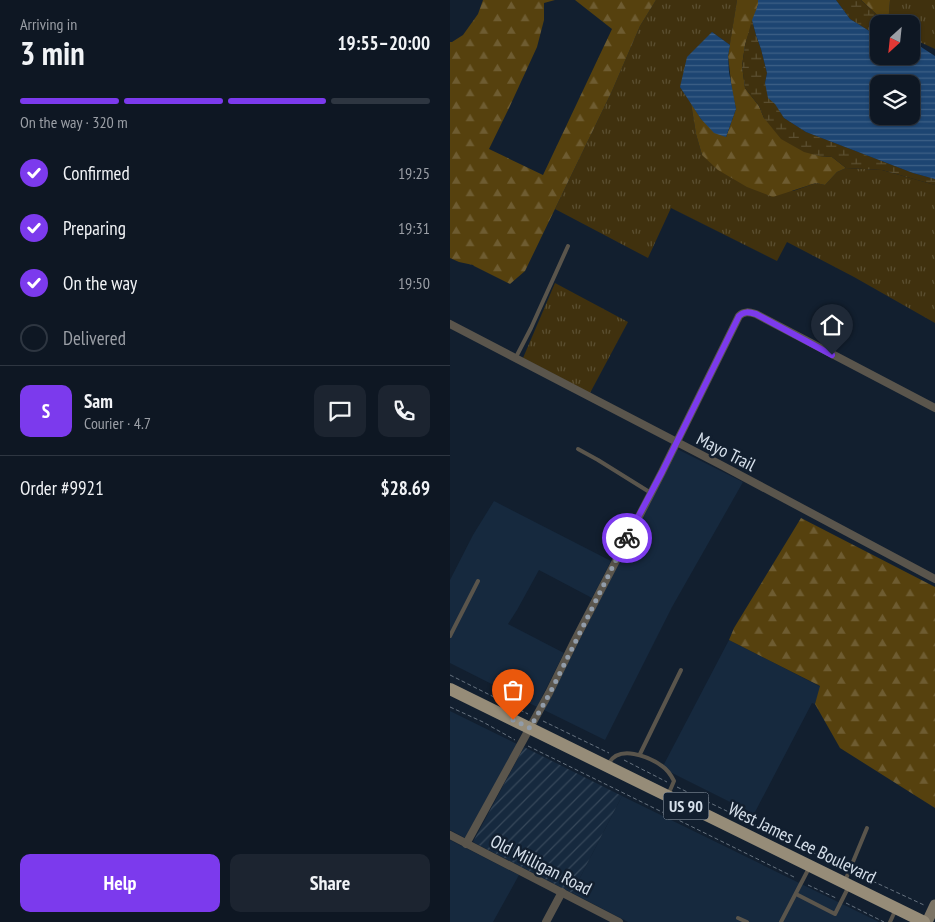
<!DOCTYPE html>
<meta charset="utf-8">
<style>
body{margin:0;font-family:"PT Sans Narrow",sans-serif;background:#1c2430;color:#f1f3f6;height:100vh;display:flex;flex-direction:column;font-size:19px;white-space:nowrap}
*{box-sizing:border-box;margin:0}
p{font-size:16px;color:#9b9fa6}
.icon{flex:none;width:28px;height:28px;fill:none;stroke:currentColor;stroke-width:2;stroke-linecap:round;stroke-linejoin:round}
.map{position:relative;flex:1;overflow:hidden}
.sheet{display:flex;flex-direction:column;background:#0e1723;width:450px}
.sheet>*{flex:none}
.needle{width:32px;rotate:207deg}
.controls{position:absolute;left:420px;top:15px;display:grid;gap:10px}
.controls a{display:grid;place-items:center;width:50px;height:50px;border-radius:10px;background:#0e1723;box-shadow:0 1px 4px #0004,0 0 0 1px #2e3641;font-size:25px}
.pin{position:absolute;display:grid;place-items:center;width:42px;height:42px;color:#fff;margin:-51px -21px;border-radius:50% 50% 50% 0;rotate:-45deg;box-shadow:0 0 5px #0007}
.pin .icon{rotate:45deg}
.courier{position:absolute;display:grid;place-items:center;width:50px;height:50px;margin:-25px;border:4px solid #7c3aed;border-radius:50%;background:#fff;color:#222;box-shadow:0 1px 6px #0007}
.summary em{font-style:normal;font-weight:700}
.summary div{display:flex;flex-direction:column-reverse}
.summary{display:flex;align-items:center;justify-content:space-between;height:85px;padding:0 20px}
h1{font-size:32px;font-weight:700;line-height:38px}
.bar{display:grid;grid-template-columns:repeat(4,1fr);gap:8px 5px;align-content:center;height:60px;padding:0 20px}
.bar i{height:6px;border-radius:4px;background:#2e3641}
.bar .active{background:#7c3aed}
.bar p{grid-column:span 4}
.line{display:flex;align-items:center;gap:12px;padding:0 20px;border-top:1px solid #2e3641}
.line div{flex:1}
.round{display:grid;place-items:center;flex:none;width:52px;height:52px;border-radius:10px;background:#1c2430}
ol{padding:0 20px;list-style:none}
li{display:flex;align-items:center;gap:15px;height:55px}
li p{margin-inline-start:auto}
li .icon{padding:5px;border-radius:50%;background:#7c3aed;color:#fff;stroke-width:4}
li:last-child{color:#9b9fa6}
li i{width:28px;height:28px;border:2px solid #2e3641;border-radius:50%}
.cta{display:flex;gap:10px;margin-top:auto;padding:10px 20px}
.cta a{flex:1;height:58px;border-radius:10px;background:#7c3aed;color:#fff;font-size:20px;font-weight:700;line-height:58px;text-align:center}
.cta a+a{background:#1c2430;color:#f1f3f6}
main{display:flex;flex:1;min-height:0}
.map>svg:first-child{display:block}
.built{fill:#16293e}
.industrial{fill:url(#industrial-furrows)}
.grass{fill:url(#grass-tufts)}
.forest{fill:url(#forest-firs)}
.wetland{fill:url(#wetland-marsh)}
.water{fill:url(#water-rules);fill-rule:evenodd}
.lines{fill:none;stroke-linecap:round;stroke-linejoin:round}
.path{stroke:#66727f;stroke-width:1;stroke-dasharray:4 2.5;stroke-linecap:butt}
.lane{stroke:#5a554c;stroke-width:4}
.street{stroke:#5a554c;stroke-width:8}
.secondary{stroke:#7c7465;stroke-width:11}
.primary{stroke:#968c78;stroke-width:12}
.done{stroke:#919ca9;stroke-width:5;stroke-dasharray:0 9}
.route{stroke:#7c3aed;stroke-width:6}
.labels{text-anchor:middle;stroke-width:5;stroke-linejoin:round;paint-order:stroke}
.shield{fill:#121f2f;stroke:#9ba6b3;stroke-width:1}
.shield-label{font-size:16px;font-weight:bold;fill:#d6e0eb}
.street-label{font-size:18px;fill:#d6e0eb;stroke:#121f2f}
</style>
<main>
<section class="sheet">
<div class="summary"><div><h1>3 min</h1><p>Arriving in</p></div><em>19:55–20:00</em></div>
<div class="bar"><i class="active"></i><i class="active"></i><i class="active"></i><i></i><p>On the way · 320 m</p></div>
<ol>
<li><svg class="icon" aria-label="check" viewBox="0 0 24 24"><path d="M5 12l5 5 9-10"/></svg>Confirmed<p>19:25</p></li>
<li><svg class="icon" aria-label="check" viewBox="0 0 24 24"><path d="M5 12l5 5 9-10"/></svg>Preparing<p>19:31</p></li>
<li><svg class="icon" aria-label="check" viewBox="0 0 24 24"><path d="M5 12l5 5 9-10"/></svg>On the way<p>19:50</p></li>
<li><i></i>Delivered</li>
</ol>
<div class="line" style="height:90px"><b class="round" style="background:#7c3aed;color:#fff">S</b><div><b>Sam</b><p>Courier · 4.7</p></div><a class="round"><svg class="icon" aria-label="chat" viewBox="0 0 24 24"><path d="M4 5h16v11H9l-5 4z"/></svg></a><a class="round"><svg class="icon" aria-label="phone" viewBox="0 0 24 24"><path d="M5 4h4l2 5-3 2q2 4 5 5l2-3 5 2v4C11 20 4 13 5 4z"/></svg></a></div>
<div class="line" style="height:65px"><div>Order #9921</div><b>$28.69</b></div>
<div class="cta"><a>Help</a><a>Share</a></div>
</section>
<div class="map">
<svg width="485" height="922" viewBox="0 0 485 922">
<defs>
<pattern id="industrial-furrows" width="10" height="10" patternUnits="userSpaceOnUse" patternTransform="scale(1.25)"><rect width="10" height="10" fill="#16293e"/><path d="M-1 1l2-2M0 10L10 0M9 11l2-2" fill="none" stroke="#37485a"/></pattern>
<pattern id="grass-tufts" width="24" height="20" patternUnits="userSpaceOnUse" patternTransform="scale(1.25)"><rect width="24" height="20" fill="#40310e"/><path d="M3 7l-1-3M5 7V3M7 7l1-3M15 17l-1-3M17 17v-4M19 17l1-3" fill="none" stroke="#5b4f31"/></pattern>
<pattern id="forest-firs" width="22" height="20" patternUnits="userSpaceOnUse" patternTransform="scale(1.25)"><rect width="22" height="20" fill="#56410e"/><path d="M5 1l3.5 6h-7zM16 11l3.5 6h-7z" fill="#6e5c31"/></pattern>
<pattern id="wetland-marsh" width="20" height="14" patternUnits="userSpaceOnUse" patternTransform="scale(1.25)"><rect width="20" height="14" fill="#40310e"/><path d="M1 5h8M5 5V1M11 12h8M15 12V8" fill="none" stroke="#5b4f31"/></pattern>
<pattern id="water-rules" width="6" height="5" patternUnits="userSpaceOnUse" patternTransform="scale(1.25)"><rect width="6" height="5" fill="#1d4572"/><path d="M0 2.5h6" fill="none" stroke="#3d6086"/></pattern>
</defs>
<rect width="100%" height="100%" fill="#121f2f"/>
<g class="built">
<polygon points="227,449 293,482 222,607 155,740 94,710"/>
<polygon points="44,501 161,561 142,598 89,570 67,610 58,624 114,653 87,707 0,663 0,580 23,535"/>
<polygon points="279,640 371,687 365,704 362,703 304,814 212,768"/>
<polygon points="0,711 67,744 15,838 0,830"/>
<polygon points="172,796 429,922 178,922 122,893"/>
<polygon points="0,840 69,875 43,922 0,922"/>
</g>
<polygon class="industrial" points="74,747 172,796 122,893 23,842"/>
<g class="grass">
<polygon points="206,0 287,0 280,45 262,32 230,87 241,103 246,134 252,155 343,191 366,183 375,185 387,172 396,168 432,170 485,185 485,323 404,277 337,242 327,261 221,208 198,258 105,209 162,91 190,26"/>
<polygon points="440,0 485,0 485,49 461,38 461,24 438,24"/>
<polygon points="105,283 178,322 140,393 73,358"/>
</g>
<g class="forest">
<polygon points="33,0 105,0 94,3 94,20 87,47 59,108 39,149 93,175 162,29 125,0 206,0 190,26 162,91 75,271 60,284 24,266 23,265 9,262 0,258 0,42 2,42 13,35 28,14"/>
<polygon points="287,0 308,0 308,5 295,45 292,66 295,88 309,106 314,118 369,156 382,157 396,168 387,172 375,185 366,183 323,197 297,187 268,170 252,155 246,134 241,103 251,119 276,137 286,109 282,91 278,56"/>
<polygon points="411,0 440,0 438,24 437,24"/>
<polygon points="351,518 485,587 485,808 390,748 365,704 370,686 279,640 284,628"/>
</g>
<g class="wetland">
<polygon points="386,0 411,0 437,24 429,24 429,37 400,19"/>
<polygon points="302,20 306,35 311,49 317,73 315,83 325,103 334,118 356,132 463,173 485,179 485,185 432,170 396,168 382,157 369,156 354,152 331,139 314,118 309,106 295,88 292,66 295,45"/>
</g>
<g class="water">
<path d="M308,0H386L400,19L429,37V56H461V47H471L485,56V179L463,173L356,132L334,118L325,104L318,98L315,83L317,73L311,49L306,35L302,20L308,5ZM429,84H461V116H429Z"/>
<polygon points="262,32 280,45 278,56 279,72 286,109 276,137 264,133 251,119 230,87 237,57"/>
</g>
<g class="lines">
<g class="path">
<polyline points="0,675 78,714"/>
<polyline points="0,707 33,722 65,740"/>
<polyline points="93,721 159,753"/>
<polyline points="78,746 346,878"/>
<polyline points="174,760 217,782"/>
<polyline points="227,787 395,868"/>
<polyline points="405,873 474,905"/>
<polyline points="358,885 386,898"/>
<polyline points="396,903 434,922"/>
</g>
<g class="lane">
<polyline points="65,359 81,328 118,246"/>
<polyline points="128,449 148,460 201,493"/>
<polyline points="0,636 28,581"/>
<polyline points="190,754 231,670"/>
<path d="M159,763C169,745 198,756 212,766C218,770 221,775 224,781L218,795"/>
<polyline points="395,881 417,828"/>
<polyline points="346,894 385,914 398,888"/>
<polyline points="288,918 297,922"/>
<polyline points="331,922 359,868"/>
<polyline points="440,922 445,911"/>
</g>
<g class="street">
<polyline points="0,324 273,466 485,579"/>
<polyline points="0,835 169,922"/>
<path d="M16,844L99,693L125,640L212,472L289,316C294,311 299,312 306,314L485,408"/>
<polyline points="96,922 112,892"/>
</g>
<polyline class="secondary" points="477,922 485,905"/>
<polyline class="primary" points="0,689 474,922"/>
</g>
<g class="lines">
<polyline class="done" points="63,720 80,728 100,693 177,538"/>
<path class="route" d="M177,538L212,472L289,316C294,311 299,312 306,314L382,355"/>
</g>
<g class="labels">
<rect class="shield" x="213.5" y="792.5" width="45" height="27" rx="4"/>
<g class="shield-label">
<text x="236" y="812">US 90</text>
</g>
<g class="street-label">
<text transform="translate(276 452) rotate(27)" y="6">Mayo Trail</text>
<text transform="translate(352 843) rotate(26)" y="6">West James Lee Boulevard</text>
<text transform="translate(91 865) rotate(27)" y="6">Old Milligan Road</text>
</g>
</g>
</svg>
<div class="controls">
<a><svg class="needle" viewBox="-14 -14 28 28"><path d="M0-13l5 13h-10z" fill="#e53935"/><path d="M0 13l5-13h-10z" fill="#9b9fa6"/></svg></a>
<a><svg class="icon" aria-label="layers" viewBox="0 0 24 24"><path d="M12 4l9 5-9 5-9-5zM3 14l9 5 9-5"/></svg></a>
</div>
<div class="pin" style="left:63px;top:720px;background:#ea580c"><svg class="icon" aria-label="bag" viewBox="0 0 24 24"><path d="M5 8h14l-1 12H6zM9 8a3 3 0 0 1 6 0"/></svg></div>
<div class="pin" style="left:382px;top:355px;background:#1f2937"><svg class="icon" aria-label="home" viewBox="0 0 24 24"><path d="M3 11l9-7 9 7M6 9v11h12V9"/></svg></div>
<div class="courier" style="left:177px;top:538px"><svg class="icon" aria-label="bike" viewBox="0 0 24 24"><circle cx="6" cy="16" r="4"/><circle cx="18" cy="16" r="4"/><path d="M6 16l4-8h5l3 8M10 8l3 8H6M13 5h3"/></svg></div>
</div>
</main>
